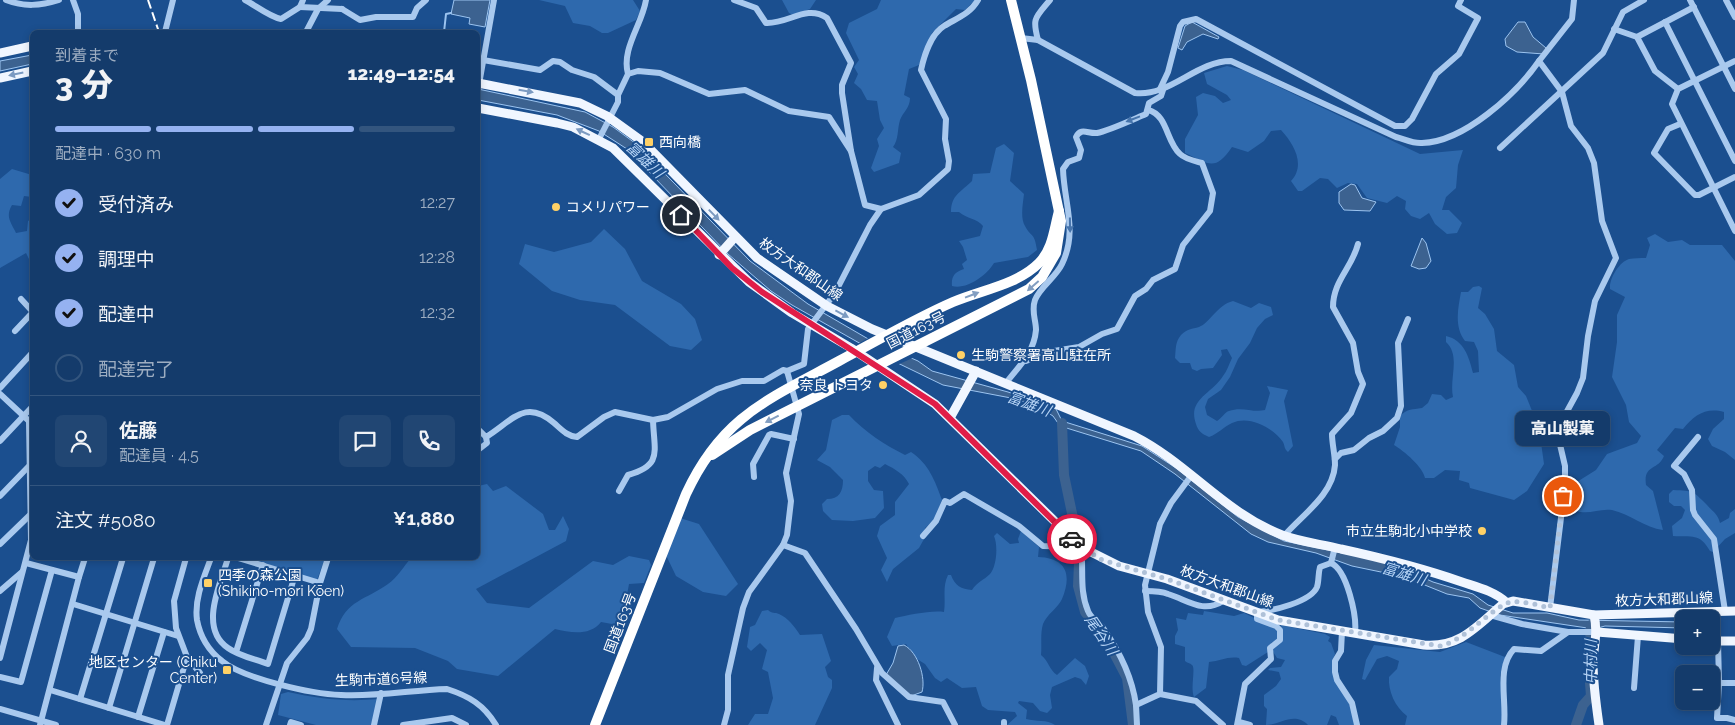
<!DOCTYPE html>
<html lang="ja">
<meta charset="utf-8">
<style>
body{margin:0;font-family:Raleway,"Noto Sans JP",sans-serif;background:#214673;color:#f1f3f6;height:100vh;display:flex;flex-direction:column;font-size:19px;white-space:nowrap}
*{box-sizing:border-box;margin:0}
p{font-size:16px;color:#9dadc1}
.icon{flex:none;width:28px;height:28px;fill:none;stroke:currentColor;stroke-width:2;stroke-linecap:round;stroke-linejoin:round}
.map{position:relative;flex:1;overflow:hidden}
.sheet{position:absolute;left:30px;top:30px;width:450px;height:530px;display:flex;flex-direction:column;background:#143b6b;border-radius:8px;box-shadow:0 2px 8px #0003,0 0 0 1px #33557e}
.sheet>*{flex:none}
.tools{position:absolute;left:1675px;top:610px;display:grid;gap:10px}
.tools a{display:grid;place-items:center;width:45px;height:45px;border-radius:8px;background:#143b6b;box-shadow:0 2px 8px #0003,0 0 0 1px #33557e;font-size:25px}
.pin{position:absolute;display:grid;place-items:center;width:42px;height:42px;color:#fff;margin:-21px;border:2px solid #fff;border-radius:50%;box-shadow:0 1px 5px #0007}
.courier{position:absolute;display:grid;place-items:center;width:50px;height:50px;margin:-25px;border:4px solid #e11d48;border-radius:50%;background:#fff;color:#222;box-shadow:0 1px 6px #0007}
.bubble{position:absolute;height:35px;border-radius:8px;background:#143b6b;box-shadow:0 2px 8px #0003,0 0 0 1px #33557e;font-size:16px;font-weight:800;line-height:35px;text-align:center}
.head em{font-style:normal;font-weight:800}
.head div{display:flex;flex-direction:column-reverse}
.head{display:flex;align-items:center;justify-content:space-between;height:85px;padding:0 25px}
h1{font-size:32px;font-weight:800;line-height:38px}
.bar{display:grid;grid-template-columns:repeat(4,1fr);gap:8px 5px;align-content:center;height:60px;padding:0 25px}
.bar i{height:6px;border-radius:4px;background:#33557e}
.bar .selected{background:#95b2f1}
.bar p{grid-column:span 4}
.line{display:flex;align-items:center;gap:12px;padding:0 25px;border-top:1px solid #33557e}
.line div{flex:1}
.round{display:grid;place-items:center;flex:none;width:52px;height:52px;border-radius:8px;background:#214673}
ol{padding:0 25px;list-style:none}
li{display:flex;align-items:center;gap:15px;height:55px}
li p{margin-inline-start:auto}
li .icon{padding:5px;border-radius:50%;background:#95b2f1;color:#111;stroke-width:4}
li:last-child{color:#9dadc1}
li i{width:28px;height:28px;border:2px solid #33557e;border-radius:50%}
.map>svg:first-child{display:block}
.green{fill:#2e69ad}
.water{fill:#3c6290;stroke:#9cc4f0}
.pier{fill:#1b4f8f}
.lines{fill:none;stroke-linecap:round;stroke-linejoin:round}
.stream{stroke:#9cc4f0;stroke-width:2}
.river{stroke:#3c6290;stroke-width:10}
.minor{stroke:#a9c9ee;stroke-width:6}
.major{stroke:#f0f6ff;stroke-width:9}
.highway{stroke:#fff;stroke-width:10}
.rail{stroke:#fff;stroke-width:2;stroke-dasharray:9 4;stroke-linecap:butt}
.minor-bridge{stroke:#a9c9ee;stroke-width:6}
.oneway{fill:#7b9ac1}
.oneway2{fill:#4674ac}
.oneway3{fill:#829ec1}
.done{stroke:#afc1d8;stroke-width:5;stroke-dasharray:0 9}
.route{stroke:#e11d48;stroke-width:6}
.poi-dot{fill:#ffd166;stroke:#1b4f8f;stroke-width:2}
.labels{text-anchor:middle;stroke-width:4;stroke-linejoin:round;paint-order:stroke}
.poi-label{font-size:14px;fill:#fff;stroke:#1b4f8f;text-anchor:start}
.street-label{font-size:14px;fill:#fff;stroke:#1b4f8f}
.water-label{font-size:15px;font-style:italic;fill:#b5d3f5;stroke:#1b4f8f}
</style>
<div class="map">
<svg width="1735" height="725" viewBox="0 0 1735 725">
<rect width="100%" height="100%" fill="#1b4f8f"/>
<g class="green">
<polygon points="539,0 633,0 640,11 636,20 608,33 602,33 590,26 573,23 565,6"/>
<polygon points="782,0 816,0 810,9 793,15 789,13"/>
<path d="M881,0H975L965,10L956,9L932,33L919,65L909,69L904,95L910,98C910,108 903,112 900,120C897,130 899,139 893,147L901,153L899,163L874,172L871,168L879,146L877,139L884,128L880,120L877,101L867,100L861,89L854,83L858,74L854,67L859,60L846,33L849,23L877,9Z"/>
<path d="M1227,66L1243,70L1420,154L1463,150L1458,165L1456,188L1446,197L1442,210H1449L1462,223L1457,233L1447,234L1435,224L1429,213L1420,219L1411,216L1405,209L1406,201L1397,196L1387,203L1367,198L1357,184L1348,183L1337,188L1328,179L1320,178L1302,191H1298L1291,181C1306,165 1294,144 1281,130L1271,131L1264,141L1248,152L1232,147C1215,172 1209,164 1185,153V139L1198,115L1196,97L1203,93L1215,96L1223,103L1231,100L1227,95L1207,84L1204,73Z"/>
<path d="M1004,144L1014,153L1010,181L1024,194C1023,203 1020,218 1025,226C1032,239 1034,231 1037,250L1028,257L994,263C987,275 967,290 952,286C951,276 955,272 964,269L962,264L967,260L963,247L959,241L980,236L983,226C977,218 967,219 959,212H951C951,195 961,192 972,181L973,174L990,173L996,148Z"/>
<path d="M12,169L32,175V197L24,196L21,206L12,205C5,217 11,222 16,233L27,231L28,221L32,219V265L26,253L0,268V179Z"/>
<polygon points="604,229 625,249 642,281 681,304 695,319 702,340 691,350 670,346 615,305 580,300 552,291 519,264 525,244 554,252 591,242"/>
<path d="M1655,234L1668,242L1682,240L1690,245H1722L1735,261V460L1725,452L1712,446L1708,439L1713,429L1724,419V412C1706,407 1694,415 1683,429L1675,428L1657,450L1664,456C1658,471 1643,464 1646,485L1653,491L1663,530C1645,528 1630,514 1612,510C1600,508 1589,515 1576,511L1572,485L1596,470L1607,454L1637,443L1641,436L1629,422L1626,405L1612,377L1617,342V315L1625,297L1610,289C1609,279 1619,262 1629,259C1634,258 1641,258 1646,258L1650,245L1647,238Z"/>
<path d="M1479,286L1482,288L1478,308L1485,314L1494,329L1497,351L1514,365L1518,387L1526,396L1539,428L1544,464L1527,491L1514,500L1470,488L1469,483L1459,480L1460,471L1445,470L1434,478H1425C1423,467 1404,451 1394,445L1400,427V416C1408,408 1412,410 1422,408L1428,403L1432,394L1441,395L1446,400L1453,397C1449,378 1461,356 1446,342V336C1464,340 1469,357 1473,373L1479,372L1478,351L1474,342L1465,341C1454,327 1458,308 1461,292H1468L1473,287Z"/>
<path d="M1233,301L1251,308L1259,303L1271,307L1273,315L1265,319L1257,328L1250,343L1238,359L1230,377L1221,390L1208,399L1205,407L1207,415L1217,421C1222,418 1225,412 1229,411C1242,406 1253,413 1265,410L1270,393L1267,386L1288,390L1284,401L1293,446L1288,452C1284,449 1285,446 1283,442C1272,427 1249,415 1232,423C1223,427 1218,434 1209,437C1202,434 1198,431 1196,424C1187,399 1212,394 1223,376C1227,371 1229,364 1232,358L1227,349L1221,350L1222,355L1213,368L1201,369L1197,371L1192,369L1190,363H1180L1175,358C1176,349 1175,342 1181,335C1187,329 1192,329 1199,327C1210,323 1217,305 1233,301Z"/>
<path d="M842,415H849C865,432 885,445 905,455L911,452C929,464 935,481 942,500L934,520L925,528L924,539L919,548L893,569L887,582L881,570L887,558L877,536L880,526L895,515V502L909,484C904,474 895,469 885,464L880,468L875,466L868,471V481L874,490L883,491L884,508L875,518L853,521L832,520L823,511L822,504L827,499C839,499 843,492 843,480L830,467L817,460L826,450L832,420Z"/>
<path d="M487,484L493,491L506,486L543,514L549,530H555L563,516L569,529L566,541L476,589L487,603L529,608L593,561L613,565L629,556L649,560L651,565L644,583L629,584L627,595L632,605L629,614L623,622L612,624L601,622C590,636 571,633 555,629L498,676L457,669L448,661L415,648L351,647L337,629C346,600 366,600 388,584C397,578 404,566 411,558H478V486Z"/>
<path d="M1673,490C1694,491 1692,490 1707,505C1713,512 1718,514 1720,523L1729,518L1730,513L1735,509V533L1725,539L1713,552L1710,551C1699,532 1693,538 1673,536L1672,526L1682,518L1685,510L1681,506H1674L1669,502V494Z"/>
<polygon points="680,518 699,524 738,584 726,596 703,592 676,576 664,551"/>
<path d="M1021,531L1039,547L1038,557C1067,558 1072,575 1062,599C1058,608 1047,614 1043,624C1040,634 1042,644 1041,655C1049,661 1049,670 1057,675L1075,658L1085,666L1089,676L1086,685L1081,679L1075,677L1052,687L1050,695L1052,708L1047,713L1040,711L1033,703L1019,701L1018,703L1027,710L1026,719C1036,722 1047,719 1055,725H1007L1017,716L1015,712L988,710L982,706L976,687L962,688L947,678L941,682L935,678L925,664L917,659L906,644L892,646L887,637L895,618C908,615 932,610 944,612C946,598 942,587 948,575H951C955,586 961,589 972,590C977,582 984,580 990,574C997,566 998,545 994,536L997,533L1010,544L1019,543L1018,539Z"/>
<polygon points="245,558 325,558 317,580"/>
<path d="M768,610C772,614 775,612 779,614C788,618 795,627 800,635L822,634L831,661L825,667L828,677L832,680V688L815,725H748L755,714H768L773,698L768,672L762,669L767,650L760,643L751,651L747,647L750,627L755,625L762,611Z"/>
<path d="M1204,611L1234,616L1244,613L1275,628L1279,634L1276,641L1271,643L1268,652L1246,666L1242,665L1239,658C1228,656 1220,661 1209,662L1206,688L1194,697C1190,688 1196,668 1192,665C1190,663 1187,663 1185,661V647L1175,644V636L1178,630L1176,618L1186,620L1188,613L1203,615Z"/>
<path d="M1281,625L1325,634L1330,637L1328,641L1331,643L1335,654L1332,662L1352,711L1354,725H1339L1336,717L1331,715L1327,725H1308C1294,711 1280,725 1266,725L1267,709L1264,706V695L1276,686L1281,679L1279,672L1268,670L1270,668L1281,667L1285,660L1277,658L1272,650L1283,639Z"/>
<path d="M1466,642L1505,657L1500,676L1503,696L1502,725H1405L1407,716C1395,707 1388,691 1389,677L1397,669L1399,661L1387,656L1377,659L1365,680L1362,679L1366,660L1374,645L1440,652Z"/>
<path d="M288,692C319,699 347,702 379,699L371,725H316L278,715L281,694Z"/>
</g>
<g class="water">
<polygon points="454,0 490,0 485,27 469,24 470,18 451,14"/>
<polygon points="1192,22 1219,37 1218,39 1203,34 1187,42 1182,50 1178,48 1185,26"/>
<polygon points="1518,22 1525,22 1533,37 1546,48 1544,54 1517,52 1506,46 1505,39"/>
<polygon points="32,55 32,64 0,71 0,61"/>
<polygon points="478,89 585,112 613,127 635,143 750,261 808,304 870,340 918,361 932,371 1008,392 1056,409 1062,421 1142,446 1176,468 1238,517 1284,541 1372,559 1402,568 1433,582 1473,594 1488,605 1513,613 1547,613 1579,620 1684,622 1684,628 1605,626 1594,629 1500,615 1480,608 1469,598 1447,594 1405,577 1352,566 1316,553 1268,542 1251,534 1175,474 1141,451 1060,426 1053,416 1037,406 1011,398 943,385 877,353 792,305 771,291 728,254 627,149 599,131 557,115 478,100"/>
<polygon points="1351,184 1355,185 1362,198 1376,202 1370,211 1344,210 1339,203 1339,192"/>
<polygon points="1422,238 1426,243 1431,261 1426,268 1419,269 1411,266"/>
<path d="M904,645C918,652 926,678 922,692L911,696L886,675L893,663L898,646Z"/>
</g>
<polygon class="pier" points="870,337 893,347 915,357 897,365 856,345"/>
<g class="lines">
<polyline class="stream" points="444,32 446,14 451,13"/>
<g class="river">
<polyline points="1062,423 1064,475 1073,518 1079,563 1078,586 1085,612 1105,636 1127,678 1133,725"/>
<polyline points="1589,656 1591,625"/>
<polyline points="1576,725 1583,705 1591,696 1590,683"/>
</g>
<g class="minor">
<path d="M6,0C24,7 40,6 59,0"/>
<polyline points="73,0 78,14 78,32"/>
<path d="M245,0C255,5 270,17 281,19L300,7L303,0"/>
<path d="M734,0L756,8L766,23C789,24 806,4 827,18L851,63L842,85V93L851,151"/>
<polyline points="1690,0 1735,89"/>
<polyline points="1726,0 1735,17"/>
<polyline points="342,9 360,20 376,17 413,17 417,8 426,0"/>
<polyline points="1665,22 1735,161"/>
<polyline points="1614,29 1637,37 1655,71 1678,89"/>
<polyline points="165,32 173,0"/>
<polyline points="306,32 318,9 328,0"/>
<polyline points="1637,37 1694,7"/>
<path d="M1021,38L1038,40L1135,93C1170,97 1196,61 1231,61L1396,137C1404,139 1414,144 1422,143C1464,142 1516,94 1539,61"/>
<path d="M1038,40C1032,18 1035,18 1050,0"/>
<polyline points="483,60 540,70 553,61 560,62 572,70 594,77 618,95 618,102 599,139"/>
<polyline points="1735,61 1678,89 1672,104 1735,231"/>
<path d="M628,74C621,49 642,25 646,0"/>
<polyline points="1160,89 1168,72 1180,26 1183,22 1196,19 1395,126 1405,126 1412,119 1436,74 1459,54 1478,18 1458,6 1461,0"/>
<polyline points="478,90 494,0"/>
<polyline points="618,95 628,74 638,71 660,73 709,94 745,90 789,111 829,117 851,151 865,205 881,209"/>
<polyline points="1680,124 1668,129 1654,153 1695,195 1699,195 1735,177"/>
<polyline points="1500,148 1603,53 1623,12 1644,0"/>
<polyline points="21,299 32,311"/>
<polyline points="15,331 32,313"/>
<polyline points="478,331 478,368"/>
<path d="M1026,361L1054,351L1079,347L1102,334L1117,329L1135,296L1146,289L1153,280L1175,269L1183,245L1210,211L1213,193L1202,163C1195,161 1185,159 1180,154C1166,142 1168,115 1148,110"/>
<path d="M1006,383C1019,366 1034,353 1036,330C1036,320 1031,311 1035,300C1040,287 1056,277 1062,264C1078,231 1064,203 1063,169L1068,162L1079,158L1081,150L1076,137C1081,127 1088,134 1097,133C1108,131 1134,119 1146,114L1149,103L1161,96L1164,87"/>
<polyline points="0,388 32,353"/>
<polyline points="0,394 29,421 31,540 0,658"/>
<path d="M478,429L486,437C512,421 525,398 554,423C562,430 567,436 577,437L604,417L615,412L653,420L668,417L717,389L742,381H764L783,370L787,371"/>
<polyline points="1698,437 1674,466 1684,474 1692,490 1693,510 1695,515 1714,539 1725,611"/>
<polyline points="0,441 32,407"/>
<polyline points="478,450 487,443 486,437"/>
<polyline points="1335,459 1341,453 1354,450 1369,438 1383,431 1397,418 1401,406 1398,343 1408,319"/>
<polyline points="754,477 753,464 769,435 771,434 794,439"/>
<path d="M619,491L628,475C663,465 654,452 653,420"/>
<polyline points="0,496 31,464"/>
<path d="M923,536L936,521L945,501L950,503L964,494L1019,526L1043,546L1081,547C1084,569 1079,590 1088,611C1091,619 1099,622 1103,628C1120,652 1132,676 1136,705L1160,694L1161,647L1148,612L1145,585L1160,524L1171,503L1191,476"/>
<path d="M1284,536C1302,515 1333,495 1335,465C1335,454 1332,444 1332,434L1351,413L1363,384L1358,372L1353,343L1333,307C1333,281 1352,268 1358,244"/>
<polyline points="0,544 32,513"/>
<polyline points="783,545 805,553 856,629 882,673 909,697 943,702 955,725"/>
<path d="M211,558C204,577 194,599 197,620C200,636 209,651 222,661C244,679 312,694 341,695C376,697 412,690 447,689C469,696 484,705 496,725"/>
<path d="M228,558C221,583 198,628 228,648C239,656 255,659 268,664L295,575"/>
<polyline points="238,558 320,583"/>
<polyline points="26,563 79,577 85,558"/>
<polyline points="1331,563 1335,547"/>
<polyline points="0,591 22,572"/>
<path d="M1145,591C1153,591 1161,591 1168,594C1188,600 1203,614 1223,601"/>
<polyline points="73,604 178,636"/>
<polyline points="1550,608 1565,485 1565,466 1558,436 1559,426 1577,393 1583,378 1588,336 1595,301 1616,258 1602,221 1594,163 1588,148 1571,126 1562,92 1539,61 1572,19 1574,0"/>
<polyline points="1490,615 1522,624 1568,632"/>
<polyline points="1342,631 1341,651 1335,661 1335,672 1337,680 1352,703 1357,725"/>
<polyline points="1718,641 1719,683 1717,718 1727,718 1735,720"/>
<polyline points="236,652 263,565"/>
<polyline points="187,657 200,673"/>
<polyline points="877,668 876,680 898,725"/>
<polyline points="0,677 21,682 52,570"/>
<polyline points="1719,683 1735,683"/>
<polyline points="1634,688 1638,636"/>
<polyline points="50,690 165,725"/>
<polyline points="1160,694 1196,701 1223,725"/>
<polyline points="80,699 123,558"/>
<polyline points="1136,705 1137,725"/>
<polyline points="109,708 154,558"/>
<polyline points="0,709 56,725"/>
<polyline points="138,717 164,632"/>
<polyline points="1004,722 1004,725"/>
<polyline points="1239,722 1250,725"/>
<polyline points="40,725 79,577"/>
<polyline points="167,725 187,657 176,628 174,601 186,558"/>
<polyline points="266,725 287,663 307,638 311,629 320,583 328,558"/>
<polyline points="290,725 291,722 301,725"/>
<polyline points="374,725 381,693"/>
<polyline points="403,725 452,718 466,725"/>
<path d="M724,725L728,710V675L743,608L749,592L783,545L787,535L791,501L786,473L799,414L787,371L804,364L808,329L835,293L870,225L881,209L919,195L948,169L949,161L945,139L946,119L921,70C924,56 931,34 944,26C957,18 970,14 978,0"/>
<path d="M1237,725L1245,684L1271,659L1270,648L1280,640V630L1276,626L1257,619V612C1272,611 1311,602 1317,587C1319,581 1318,574 1320,567L1331,563C1347,570 1357,616 1355,633"/>
<path d="M1504,725C1507,700 1496,668 1514,649L1541,651L1568,632H1597"/>
</g>
<g class="major">
<polyline points="0,53 32,46"/>
<polyline points="0,78 32,71"/>
<path d="M478,83L580,103L607,116L643,142L757,258L827,306L872,329L1134,436C1189,464 1223,512 1282,535C1301,542 1321,544 1341,549C1382,558 1422,568 1462,582C1477,587 1494,591 1506,602"/>
<path d="M478,108L557,123L573,127L613,148L749,282L792,313L851,348L935,404L1081,547L1119,566L1167,579L1278,620L1424,645C1460,648 1477,626 1503,604L1513,601L1594,615L1735,611"/>
<polyline points="719,255 735,237"/>
<polyline points="950,418 976,371"/>
<path d="M1594,615C1598,632 1594,645 1593,662C1593,683 1596,704 1599,725"/>
<polyline points="1597,632 1684,639"/>
<polyline points="1711,641 1735,641"/>
</g>
<g class="highway">
<polyline points="712,455 750,430 1029,289 1042,277 1056,253 1061,221 1031,80 1011,0"/>
<path d="M595,725L686,494C722,416 769,399 839,361C877,341 914,319 953,302C981,290 1017,285 1039,263C1053,249 1054,229 1059,211"/>
</g>
<polyline class="rail" points="148,0 159,32"/>
<polyline class="minor-bridge" points="300,7 342,9"/>
</g>
<defs><path id="oneway-solid" d="M-6-.8H1V-3.2L6.5 0L1 3.2V.8H-6Z" transform="scale(1.25)"/></defs>
<g class="oneway">
<use href="#oneway-solid" transform="translate(16 74) rotate(168)"/>
<use href="#oneway-solid" transform="translate(526 91) rotate(10)"/>
<use href="#oneway-solid" transform="translate(583 132) rotate(-155)"/>
<use href="#oneway-solid" transform="translate(714 215) rotate(46)"/>
<use href="#oneway-solid" transform="translate(842 314) rotate(28)"/>
</g>
<g class="oneway2">
<use href="#oneway-solid" transform="translate(1133 119) rotate(159)"/>
<use href="#oneway-solid" transform="translate(1070 225) rotate(89)"/>
</g>
<g class="oneway3">
<use href="#oneway-solid" transform="translate(1033 286) rotate(139)"/>
<use href="#oneway-solid" transform="translate(972 295) rotate(-21)"/>
<use href="#oneway-solid" transform="translate(772 419) rotate(153)"/>
</g>
<g class="lines">
<path class="done" d="M1072,539L1081,547L1102,560L1167,579L1278,620L1440,646C1467,640 1496,603 1512,602C1524,601 1538,605 1550,608L1563,496"/>
<polyline class="route" points="681,215 732,268 762,292 935,404 1072,539"/>
</g>
<g class="poi-dot">
<rect x="644" y="137" width="10" height="10" rx="2.5"/>
<circle cx="556" cy="207" r="5"/>
<circle cx="961" cy="355" r="5"/>
<circle cx="883" cy="385" r="5"/>
<circle cx="1482" cy="531" r="5"/>
<rect x="203" y="578" width="10" height="10" rx="2.5"/>
<rect x="222" y="665" width="10" height="10" rx="2.5"/>
</g>
<g class="labels">
<g class="poi-label">
<text x="659" y="147">西向橋</text>
<text x="566" y="212">コメリパワー</text>
<text x="971" y="360">生駒警察署高山駐在所</text>
<text x="873" y="390" text-anchor="end">奈良 トヨタ</text>
<text x="1472" y="536" text-anchor="end">市立生駒北小中学校</text>
<text x="218" y="580">四季の森公園<tspan x="218" dy="16">(Shikino-mori Kōen)</tspan></text>
<text x="217" y="667" text-anchor="end">地区センター (Chiku<tspan x="217" dy="16">Center)</tspan></text>
</g>
<g class="street-label">
<text transform="translate(801 269) rotate(35)" y="5">枚方大和郡山線</text>
<text transform="translate(916 330) rotate(-27)" y="5">国道163号</text>
<text transform="translate(1227 586) rotate(20)" y="5">枚方大和郡山線</text>
<text transform="translate(1664 599) rotate(-2)" y="5">枚方大和郡山線</text>
<text transform="translate(620 623) rotate(-69)" y="5">国道163号</text>
<text transform="translate(381 679) rotate(-2)" y="5">生駒市道6号線</text>
</g>
<g class="water-label">
<text transform="translate(645 160) rotate(43)" y="5">富雄川</text>
<text transform="translate(1029 404) rotate(20)" y="5">富雄川</text>
<text transform="translate(1404 574) rotate(17)" y="5">富雄川</text>
<text transform="translate(1101 635) rotate(56)" y="5">尾谷川</text>
<text transform="translate(1591 662) rotate(-90)" y="5">中村川</text>
</g>
</g>
</svg>
<div class="tools">
<a>+</a>
<a>−</a>
</div>
<div class="pin" style="left:1563px;top:496px;background:#ea580c"><svg class="icon" aria-label="bag" viewBox="0 0 24 24"><path d="M5 8h14l-1 12H6zM9 8a3 3 0 0 1 6 0"/></svg></div>
<div class="pin" style="left:681px;top:215px;background:#1f2937"><svg class="icon" aria-label="home" viewBox="0 0 24 24"><path d="M3 11l9-7 9 7M6 9v11h12V9"/></svg></div>
<div class="courier" style="left:1072px;top:539px"><svg class="icon" aria-label="car" viewBox="0 0 24 24"><path d="M5 17H2v-5l4-1 3-4h7l3 4 3 1v5h-3M9 17h6M6 11h13"/><circle cx="7" cy="17" r="2"/><circle cx="17" cy="17" r="2"/></svg></div>
<div class="bubble" style="left:1515px;top:411px;width:95px">高山製菓</div>
<section class="sheet">
<div class="head"><div><h1>3 分</h1><p>到着まで</p></div><em>12:49–12:54</em></div>
<div class="bar"><i class="selected"></i><i class="selected"></i><i class="selected"></i><i></i><p>配達中 · 630 m</p></div>
<ol>
<li><svg class="icon" aria-label="check" viewBox="0 0 24 24"><path d="M5 12l5 5 9-10"/></svg>受付済み<p>12:27</p></li>
<li><svg class="icon" aria-label="check" viewBox="0 0 24 24"><path d="M5 12l5 5 9-10"/></svg>調理中<p>12:28</p></li>
<li><svg class="icon" aria-label="check" viewBox="0 0 24 24"><path d="M5 12l5 5 9-10"/></svg>配達中<p>12:32</p></li>
<li><i></i>配達完了</li>
</ol>
<div class="line" style="height:90px"><a class="round"><svg class="icon" aria-label="person" viewBox="0 0 24 24"><circle cx="12" cy="8" r="4"/><path d="M4 21q1-7 8-7t8 7"/></svg></a><div><b>佐藤</b><p>配達員 · 4.5</p></div><a class="round"><svg class="icon" aria-label="chat" viewBox="0 0 24 24"><path d="M4 5h16v11H9l-5 4z"/></svg></a><a class="round"><svg class="icon" aria-label="phone" viewBox="0 0 24 24"><path d="M5 4h4l2 5-3 2q2 4 5 5l2-3 5 2v4C11 20 4 13 5 4z"/></svg></a></div>
<div class="line" style="height:65px"><div>注文 #5080</div><b>¥1,880</b></div>
</section>
</div>
